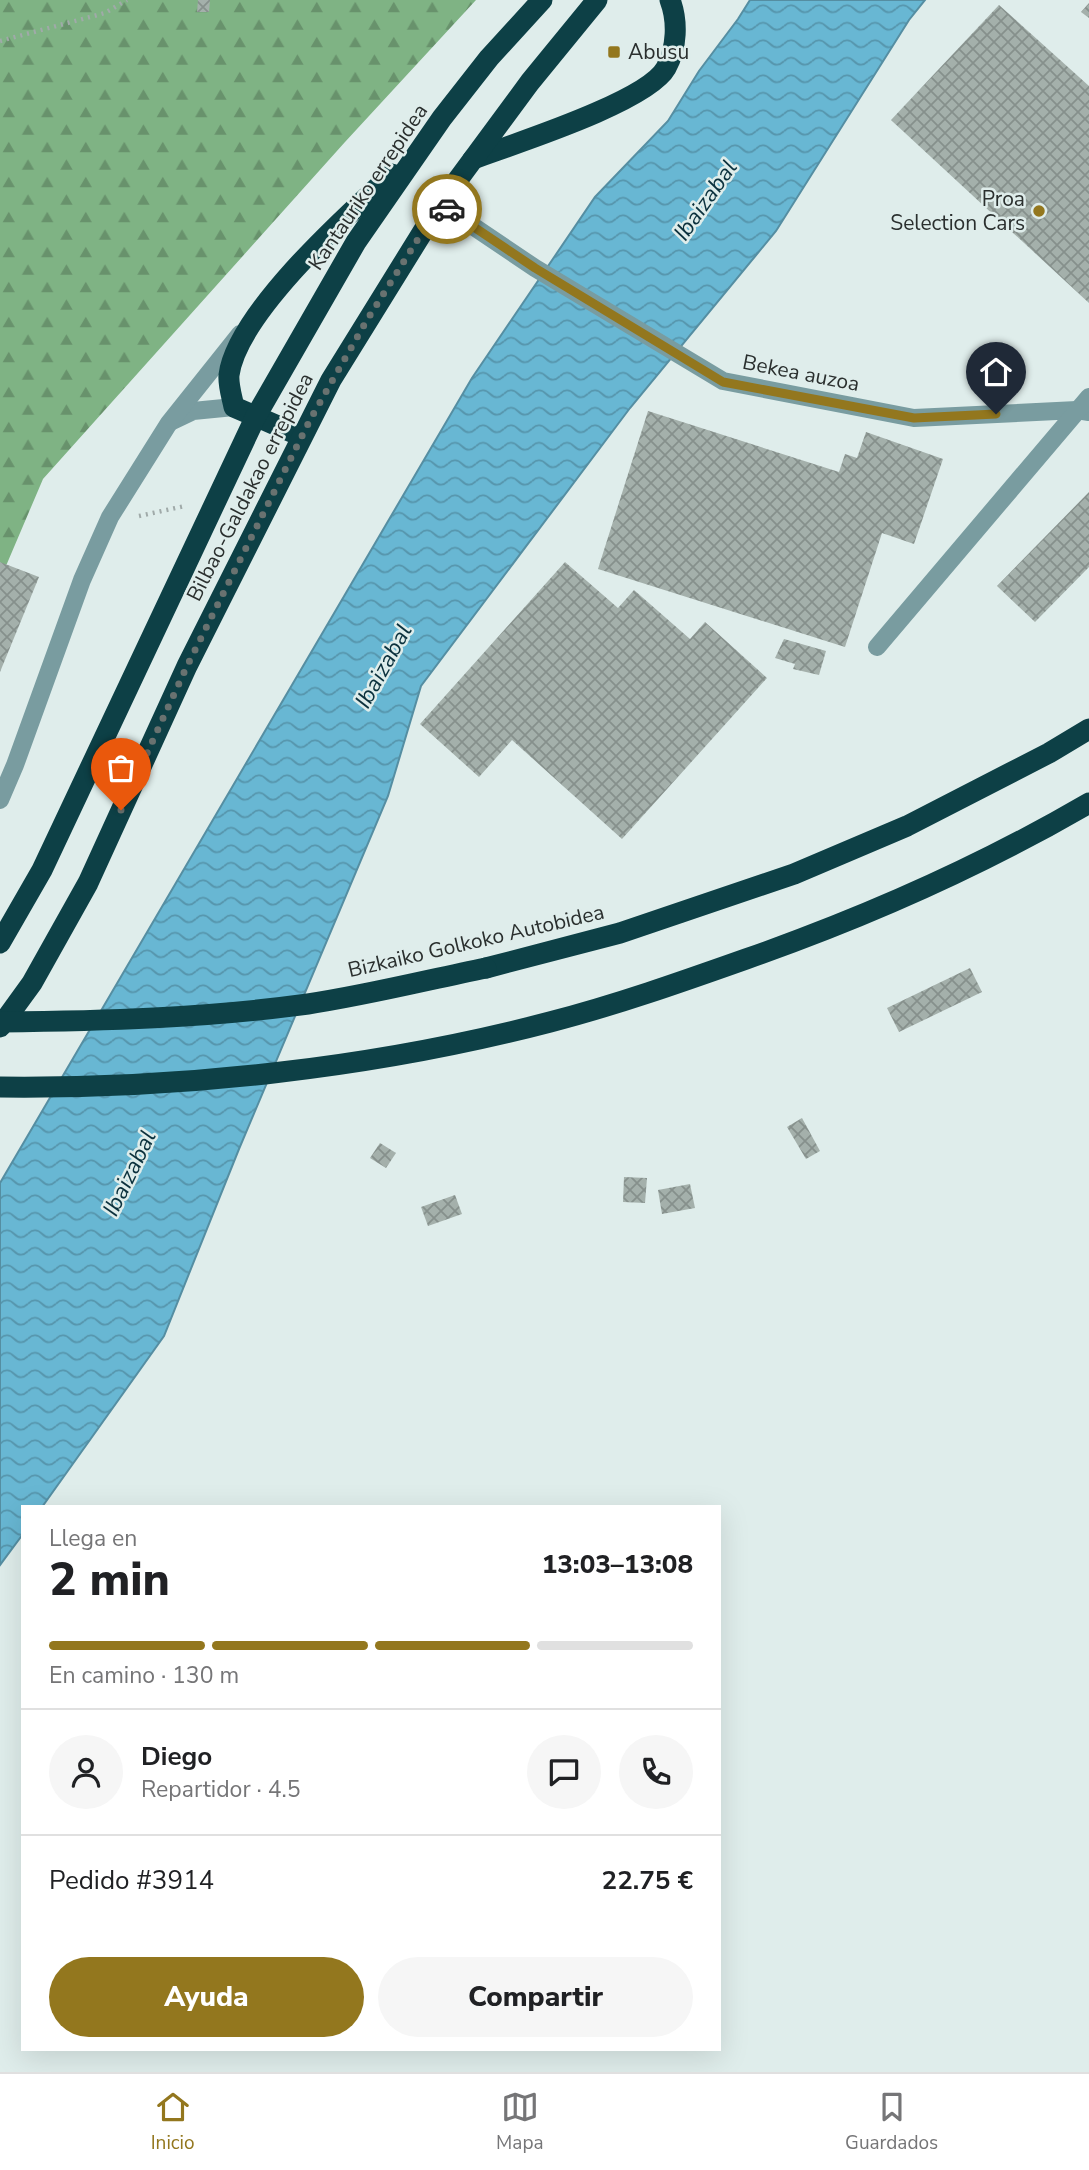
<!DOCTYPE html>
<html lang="es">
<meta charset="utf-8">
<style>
body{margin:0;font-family:"Nunito Sans",sans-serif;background:#f6f6f6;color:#202124;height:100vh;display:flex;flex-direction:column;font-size:26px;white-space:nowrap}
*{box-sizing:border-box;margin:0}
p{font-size:23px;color:#757577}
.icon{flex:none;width:38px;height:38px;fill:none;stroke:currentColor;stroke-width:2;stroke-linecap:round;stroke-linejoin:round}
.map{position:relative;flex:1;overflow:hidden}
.side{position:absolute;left:21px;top:1505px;width:700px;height:546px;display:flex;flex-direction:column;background:#fff;border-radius:0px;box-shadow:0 7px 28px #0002}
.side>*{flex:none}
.pin{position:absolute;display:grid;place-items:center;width:60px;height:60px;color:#fff;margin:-72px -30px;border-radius:50% 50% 50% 0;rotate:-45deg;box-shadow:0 0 7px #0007}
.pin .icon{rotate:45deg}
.courier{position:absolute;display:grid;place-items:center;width:70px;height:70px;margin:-35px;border:5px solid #93771e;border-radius:50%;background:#fff;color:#222;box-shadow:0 2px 9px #0007}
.head em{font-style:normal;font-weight:800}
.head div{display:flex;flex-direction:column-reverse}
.head{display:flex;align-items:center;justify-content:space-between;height:119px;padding:0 28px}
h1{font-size:46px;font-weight:800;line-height:52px}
.bar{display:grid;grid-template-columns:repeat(4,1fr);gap:10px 7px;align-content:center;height:84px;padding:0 28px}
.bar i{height:9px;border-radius:5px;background:#e0e0e0}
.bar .selected{background:#93771e}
.bar p{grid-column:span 4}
.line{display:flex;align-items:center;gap:18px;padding:0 28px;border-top:2px solid #e0e0e0}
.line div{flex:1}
.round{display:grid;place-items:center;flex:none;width:74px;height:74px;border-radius:37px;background:#f6f6f6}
.primary-button{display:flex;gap:14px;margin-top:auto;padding:14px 28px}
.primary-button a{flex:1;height:80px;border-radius:42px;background:#93771e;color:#fff;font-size:28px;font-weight:800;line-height:80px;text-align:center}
.primary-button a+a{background:#f6f6f6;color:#202124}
.tabs{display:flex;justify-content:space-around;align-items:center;height:98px;border-top:2px solid #e0e0e0;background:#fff;font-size:19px;color:#757577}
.tabs a{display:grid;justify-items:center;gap:4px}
.tabs .selected{color:#93771e}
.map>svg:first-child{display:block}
.forest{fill:url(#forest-firs)}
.water{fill:url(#water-waves);stroke:#558ea2;stroke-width:2}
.building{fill:url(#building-cross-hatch)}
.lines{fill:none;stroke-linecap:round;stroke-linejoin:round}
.path{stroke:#a0aaa9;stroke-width:4.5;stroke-dasharray:2 5;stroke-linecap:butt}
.minor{stroke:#799ca0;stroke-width:18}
.highway{stroke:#0d4046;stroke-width:21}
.highway-bridge{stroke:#0d4046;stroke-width:21}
.done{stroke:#697270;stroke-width:7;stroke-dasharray:0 12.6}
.route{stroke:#93771e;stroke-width:9}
.poi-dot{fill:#93771e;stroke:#dfedeb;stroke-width:2.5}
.labels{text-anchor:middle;stroke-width:5;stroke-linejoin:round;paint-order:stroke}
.poi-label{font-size:21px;fill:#2a2f2e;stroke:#dfedeb;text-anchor:start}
.street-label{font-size:21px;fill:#2a2f2e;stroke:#dfedeb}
.water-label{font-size:23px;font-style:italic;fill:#0b313d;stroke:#dfedeb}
</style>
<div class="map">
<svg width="1089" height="2072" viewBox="0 0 1089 2072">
<defs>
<pattern id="forest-firs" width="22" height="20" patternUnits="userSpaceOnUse" patternTransform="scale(1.75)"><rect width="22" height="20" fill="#7fb384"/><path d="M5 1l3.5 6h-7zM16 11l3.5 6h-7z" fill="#68926c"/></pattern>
<pattern id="water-waves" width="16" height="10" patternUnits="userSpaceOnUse" patternTransform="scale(1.75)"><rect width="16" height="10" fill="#68b7d3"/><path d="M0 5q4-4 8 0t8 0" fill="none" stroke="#5695ac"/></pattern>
<pattern id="building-cross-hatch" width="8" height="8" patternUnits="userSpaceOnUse" patternTransform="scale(1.75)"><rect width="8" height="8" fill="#a4b0ab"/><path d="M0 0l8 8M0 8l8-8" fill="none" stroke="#86908c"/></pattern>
</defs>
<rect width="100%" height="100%" fill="#dfedeb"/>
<polygon class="forest" points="0,0 476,0 345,142 43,479 0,580"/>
<polygon class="water" points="750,0 925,0 909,20 776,231 630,408 421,686 388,796 239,1149 164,1336 42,1507 23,1507 23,1534 0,1565 0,1183 472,378 595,197 668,121 699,71 738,19"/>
<g class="building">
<polygon points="198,0 210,0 209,12 197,12"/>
<polygon points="1089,3 1089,18 1081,12"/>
<polygon points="999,5 1089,86 1089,303 891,120"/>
<polygon points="648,411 839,472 845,454 857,458 866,432 943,459 914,544 882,533 845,647 598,569"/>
<polygon points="1089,492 1089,567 1035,622 997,586"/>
<polygon points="0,562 39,577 0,672"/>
<polygon points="565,562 618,608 634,590 690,639 705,622 767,678 622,839 512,740 479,777 420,724"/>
<polygon points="784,639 826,651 819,675 793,669 795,664 775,658"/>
<polygon points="970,968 982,992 899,1032 887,1008"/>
<polygon points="802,1118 820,1151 806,1159 787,1127"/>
<polygon points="380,1143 396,1153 386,1168 370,1158"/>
<polygon points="624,1177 647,1178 645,1203 623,1202"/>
<polygon points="690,1184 695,1208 662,1214 658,1190"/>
<polygon points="455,1195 462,1214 428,1226 421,1207"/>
</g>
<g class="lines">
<g class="path">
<polyline points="0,41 105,13 127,0"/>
<polyline points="139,516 185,506"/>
</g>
<g class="minor">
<polyline points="440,204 535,268 723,381 914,418 1077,410 1089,412"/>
<polyline points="172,421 193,411 234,407"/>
<polyline points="877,647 1089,397"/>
<polyline points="0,800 15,765 82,580 110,517 169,423 240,334"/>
</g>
<g class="highway">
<path d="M473,159C513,144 647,102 666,68C677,48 678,21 670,0"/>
<path d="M301,436L234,407C232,397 228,385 229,375C237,314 346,216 392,174"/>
<polyline points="0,943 42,870 256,416 356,242 442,118 489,58 542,0"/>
<polyline points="486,968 620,933 794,874 907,826 1049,753 1089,729"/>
<polyline points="0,1027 32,983 88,883 187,666 331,380 440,204 530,82 597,0"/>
<path d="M0,1087C182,1089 374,1068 550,1022C616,1005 681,982 746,959C863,918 981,866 1089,803"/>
</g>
<path class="highway-bridge" d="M0,1022C103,1021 206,1018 308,1004C368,995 427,980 486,968"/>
</g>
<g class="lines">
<polyline class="done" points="121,810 187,666 311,418 367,320 440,204 447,209"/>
<polyline class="route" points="447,209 535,268 723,382 914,418 996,414"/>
</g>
<g class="poi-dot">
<rect x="607" y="45" width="14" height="14" rx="3.5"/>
<circle cx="1039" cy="211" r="7"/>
</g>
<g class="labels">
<g class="poi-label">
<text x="628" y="59">Abusu</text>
<text x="1025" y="206" text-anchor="end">Proa<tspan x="1025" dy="24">Selection Cars</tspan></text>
</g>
<g class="street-label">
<text transform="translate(368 187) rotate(-56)" y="7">Kantauriko errepidea</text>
<text transform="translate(801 373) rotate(11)" y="7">Bekea auzoa</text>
<text transform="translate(250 487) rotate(-63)" y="7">Bilbao-Galdakao errepidea</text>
<text transform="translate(476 941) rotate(-13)" y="7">Bizkaiko Golkoko Autobidea</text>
</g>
<g class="water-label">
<text transform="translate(705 200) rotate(-55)" y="8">Ibaizabal</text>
<text transform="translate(383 666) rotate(-61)" y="8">Ibaizabal</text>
<text transform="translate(129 1173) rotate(-64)" y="8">Ibaizabal</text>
</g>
</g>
</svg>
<div class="pin" style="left:121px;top:810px;background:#ea580c"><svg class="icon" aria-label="bag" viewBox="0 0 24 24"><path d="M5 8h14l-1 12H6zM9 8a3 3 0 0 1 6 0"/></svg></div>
<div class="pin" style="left:996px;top:414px;background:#1f2937"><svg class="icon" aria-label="home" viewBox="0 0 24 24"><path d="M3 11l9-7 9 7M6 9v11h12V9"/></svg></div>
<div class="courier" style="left:447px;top:209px"><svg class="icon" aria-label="car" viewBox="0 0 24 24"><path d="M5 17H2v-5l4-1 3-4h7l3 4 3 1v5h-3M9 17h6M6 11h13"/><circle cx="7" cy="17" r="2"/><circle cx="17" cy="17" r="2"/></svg></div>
<section class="side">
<div class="head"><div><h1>2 min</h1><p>Llega en</p></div><em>13:03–13:08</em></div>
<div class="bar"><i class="selected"></i><i class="selected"></i><i class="selected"></i><i></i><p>En camino · 130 m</p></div>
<div class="line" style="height:126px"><a class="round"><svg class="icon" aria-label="person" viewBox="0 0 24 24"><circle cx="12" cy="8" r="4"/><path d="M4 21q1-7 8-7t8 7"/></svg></a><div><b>Diego</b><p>Repartidor · 4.5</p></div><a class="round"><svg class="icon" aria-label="chat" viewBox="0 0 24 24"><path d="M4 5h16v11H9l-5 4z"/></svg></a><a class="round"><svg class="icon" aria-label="phone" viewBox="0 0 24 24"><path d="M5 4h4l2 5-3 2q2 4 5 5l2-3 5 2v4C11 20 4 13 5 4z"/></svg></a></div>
<div class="line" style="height:91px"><div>Pedido #3914</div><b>22.75 €</b></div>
<div class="primary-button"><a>Ayuda</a><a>Compartir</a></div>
</section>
</div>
<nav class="tabs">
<a class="selected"><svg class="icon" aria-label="home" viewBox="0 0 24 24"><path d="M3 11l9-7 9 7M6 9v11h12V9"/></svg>Inicio</a>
<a><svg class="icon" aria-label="map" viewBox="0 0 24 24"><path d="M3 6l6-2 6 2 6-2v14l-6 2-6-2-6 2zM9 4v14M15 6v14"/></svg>Mapa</a>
<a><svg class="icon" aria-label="saved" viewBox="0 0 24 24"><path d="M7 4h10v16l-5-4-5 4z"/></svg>Guardados</a>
</nav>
